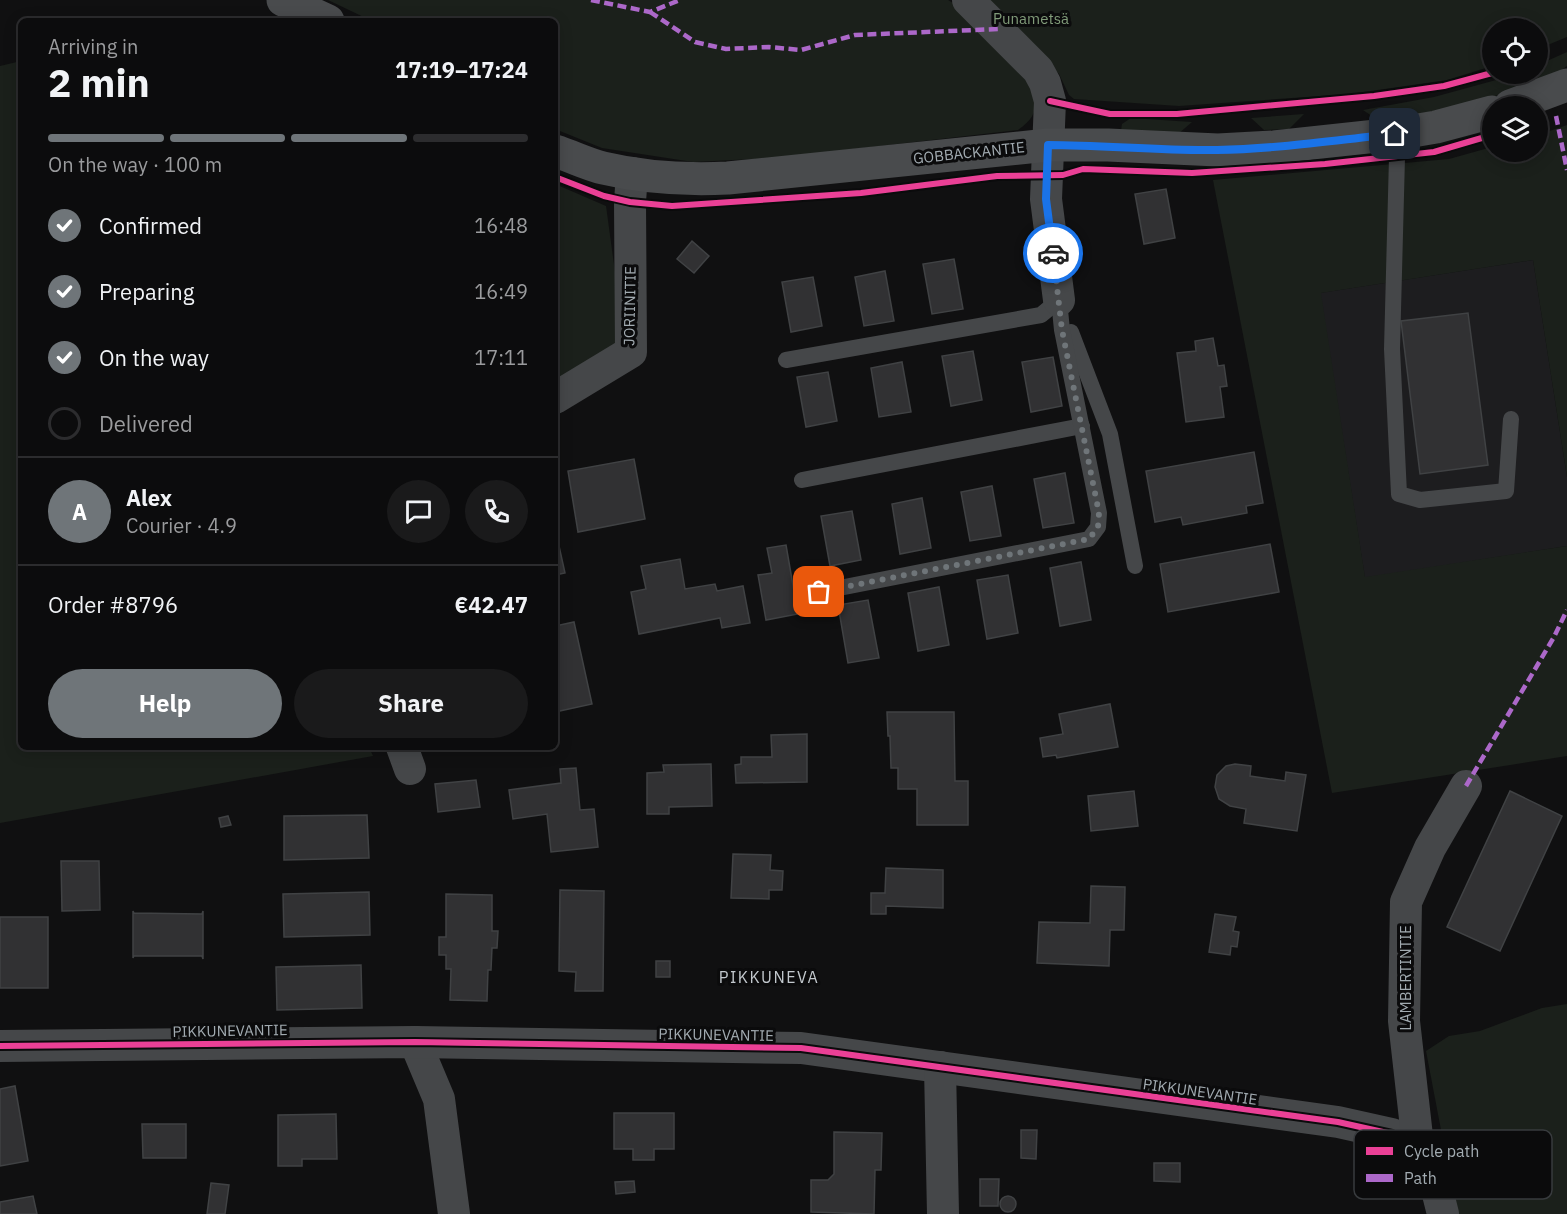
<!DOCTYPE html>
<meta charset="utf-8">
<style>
body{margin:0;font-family:"IBM Plex Sans",sans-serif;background:#1a1a1b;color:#f1f3f6;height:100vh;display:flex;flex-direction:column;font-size:22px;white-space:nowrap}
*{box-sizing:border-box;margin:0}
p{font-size:20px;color:#9a9b9d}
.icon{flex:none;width:33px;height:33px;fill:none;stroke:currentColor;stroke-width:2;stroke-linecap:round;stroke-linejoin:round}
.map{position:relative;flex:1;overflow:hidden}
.panel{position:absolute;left:18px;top:18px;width:540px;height:732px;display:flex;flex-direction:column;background:#0c0c0d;border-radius:9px;box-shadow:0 3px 15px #0003,0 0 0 2px #2c2c2e}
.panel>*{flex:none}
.tools{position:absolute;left:1482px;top:18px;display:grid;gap:12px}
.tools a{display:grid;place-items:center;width:66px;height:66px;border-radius:50%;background:#0c0c0d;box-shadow:0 3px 15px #0003,0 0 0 2px #2c2c2e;font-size:30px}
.pin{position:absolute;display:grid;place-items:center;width:51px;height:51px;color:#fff;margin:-26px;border-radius:12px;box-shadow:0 3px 9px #0006}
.courier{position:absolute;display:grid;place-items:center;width:60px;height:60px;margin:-30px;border:4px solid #1a73e8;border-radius:50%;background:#fff;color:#222;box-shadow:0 2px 8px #0007}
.headline em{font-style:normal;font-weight:700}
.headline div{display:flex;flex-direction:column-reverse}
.headline{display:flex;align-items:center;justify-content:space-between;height:102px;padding:0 30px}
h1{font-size:39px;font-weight:700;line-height:45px}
.bar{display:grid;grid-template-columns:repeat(4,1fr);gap:9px 6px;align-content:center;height:72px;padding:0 30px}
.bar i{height:8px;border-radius:4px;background:#2c2c2e}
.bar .active{background:#6f7579}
.bar p{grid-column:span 4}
.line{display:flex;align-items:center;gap:15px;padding:0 30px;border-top:2px solid #2c2c2e}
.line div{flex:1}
.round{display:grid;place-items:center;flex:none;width:63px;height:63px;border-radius:32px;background:#1a1a1b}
ol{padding:0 30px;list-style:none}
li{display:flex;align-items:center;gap:18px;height:66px}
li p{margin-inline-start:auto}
li .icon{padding:6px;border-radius:50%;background:#6f7579;color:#fff;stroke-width:4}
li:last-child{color:#9a9b9d}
li i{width:33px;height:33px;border:3px solid #2c2c2e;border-radius:50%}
.action{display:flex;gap:12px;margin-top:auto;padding:12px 30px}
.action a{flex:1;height:69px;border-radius:36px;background:#6f7579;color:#fff;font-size:24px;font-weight:700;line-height:69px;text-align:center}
.action a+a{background:#1a1a1b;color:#f1f3f6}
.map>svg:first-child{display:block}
.built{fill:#1d1d1f}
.green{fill:#1b201b}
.building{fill:#313133;stroke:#404244;stroke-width:1.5}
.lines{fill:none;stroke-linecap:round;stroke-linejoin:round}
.lane{stroke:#454749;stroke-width:16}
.street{stroke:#454749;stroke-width:32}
.secondary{stroke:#494b4d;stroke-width:33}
.quiet{stroke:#ac68c9;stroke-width:4.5;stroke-dasharray:9 4.5;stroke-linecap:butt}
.cycleway-casing{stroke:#0b0b0c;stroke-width:10}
.cycleway{stroke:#ea4096;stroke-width:6}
.done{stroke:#6f7579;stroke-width:6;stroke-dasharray:0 10.8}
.route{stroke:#1a73e8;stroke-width:8}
.labels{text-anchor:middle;stroke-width:6;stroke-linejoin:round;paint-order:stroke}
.park-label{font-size:15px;fill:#819b79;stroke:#0b0b0c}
.street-label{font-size:15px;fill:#a2abb1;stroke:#0b0b0c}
.neighbourhood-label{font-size:16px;letter-spacing:1.5px;fill:#c2c8cd;stroke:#0b0b0c}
.key{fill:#0b0b0c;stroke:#383b3e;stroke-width:1.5}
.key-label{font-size:16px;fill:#a2abb1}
</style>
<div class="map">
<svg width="1567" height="1214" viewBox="0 0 1567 1214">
<rect width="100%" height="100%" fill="#101011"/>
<polygon class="built" points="1533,260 1567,477 1567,546 1365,578 1320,293"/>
<g class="green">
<path d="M328,0H948L970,13L1035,90C1037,110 1035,118 1018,130L776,158L693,162L602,148L555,129V21H372Z"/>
<polygon points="986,0 1567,0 1567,37 1538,49 1538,28 1492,28 1492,66 1447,80 1350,94 1179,106 1074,99 1069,95 1059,74"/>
<polygon points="1567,52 1567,66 1556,74 1476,103 1379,121 1363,110 1434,97 1518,74 1538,74 1538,65"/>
<polygon points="21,61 21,747 369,747 373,756 0,823 0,66"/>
<polygon points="1304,114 1289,129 1264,130 1251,118"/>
<polygon points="1131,118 1192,122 1178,134 1121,131 1122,124"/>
<polygon points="1567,125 1567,477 1533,260 1321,293 1365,577 1567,546 1567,756 1332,793 1213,180 1449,159 1492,147 1492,152 1538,152 1538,135"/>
<polygon points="555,184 606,206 617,287 621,348 555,384"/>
<polygon points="1567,1004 1567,1214 1457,1214 1426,1051 1449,1036 1480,1031 1542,1008"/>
</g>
<g class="building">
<polygon points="1166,189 1175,238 1144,244 1135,194"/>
<polygon points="692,241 709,256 694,273 677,259"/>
<polygon points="954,259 963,309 932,314 923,264"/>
<polygon points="885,271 894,321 864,326 855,277"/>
<polygon points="813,277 822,326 791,332 782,282"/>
<polygon points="1468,313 1488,465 1420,474 1401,321"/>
<polygon points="1213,338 1218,366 1224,365 1227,386 1220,387 1224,417 1186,422 1177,353 1196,351 1195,341"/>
<polygon points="973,351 982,400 951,406 942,356"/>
<polygon points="1053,357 1062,406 1031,412 1022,362"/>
<polygon points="902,362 911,412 879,417 871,368"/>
<polygon points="828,372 837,421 806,427 797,377"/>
<polygon points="1254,452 1263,503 1246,506 1247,513 1183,525 1181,517 1155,522 1146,471"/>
<polygon points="634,459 645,519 578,532 568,471"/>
<polygon points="1065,473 1074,523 1043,528 1034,479"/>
<polygon points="992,486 1001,536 970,541 961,492"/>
<polygon points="922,498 931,548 900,554 892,504"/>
<polygon points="852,511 861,560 830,566 821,516"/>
<polygon points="555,528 565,573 555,575"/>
<polygon points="1270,544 1279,592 1168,612 1160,564"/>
<polygon points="786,545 798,614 766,620 758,575 772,573 767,548"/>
<polygon points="680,559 685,589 715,584 717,591 743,586 750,623 722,628 720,618 639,634 631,592 646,589 641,566"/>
<polygon points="1081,562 1091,620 1060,626 1050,568"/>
<polygon points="1008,575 1018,633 987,639 977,580"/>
<polygon points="939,587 949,645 918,651 908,593"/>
<polygon points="868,600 879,658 848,663 838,605"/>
<polygon points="574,622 592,704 555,712 555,626"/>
<polygon points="1110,704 1118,747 1057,758 1056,755 1043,757 1040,738 1063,734 1059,714"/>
<polygon points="887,712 954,712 955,781 968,781 968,825 917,825 917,789 898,789 898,768 891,768 890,736 888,736"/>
<polygon points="807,734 807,782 736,783 735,765 741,764 741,757 772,757 771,735"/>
<polygon points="711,764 712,806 669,807 669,814 647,814 647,773 664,772 663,765"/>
<polygon points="1235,764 1251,766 1250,776 1285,781 1286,772 1306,775 1297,831 1244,823 1246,809 1230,806 1219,799 1215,787 1217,775 1226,766"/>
<polygon points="576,768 580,810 594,809 598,847 551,852 547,814 513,819 509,790 561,783 560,769"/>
<polygon points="476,780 480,807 438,812 435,784"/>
<polygon points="1134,791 1138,826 1091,831 1088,796"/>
<polygon points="1510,791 1562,816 1500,951 1447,927"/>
<polygon points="367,815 369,858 284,860 284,816"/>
<polygon points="228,816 231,825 221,827 219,818"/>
<polygon points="733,854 771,855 770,870 783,871 782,890 769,890 769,899 731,898"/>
<polygon points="61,861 99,861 100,910 62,911"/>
<polygon points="886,868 943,870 943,908 886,906 886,914 871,914 871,893 885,893"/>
<polygon points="1091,886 1125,887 1124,930 1110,930 1109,966 1037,963 1039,922 1090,923"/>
<polygon points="560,890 604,891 603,991 575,991 576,972 559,971"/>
<polygon points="369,892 370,935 284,937 283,894"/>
<polygon points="446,894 492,895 492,931 498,931 497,948 492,948 491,970 488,970 487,1001 450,1000 451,969 446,969 446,955 439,955 439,937 446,937"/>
<polygon points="133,911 134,913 202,914 203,911 203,959 202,956 134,956 133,958"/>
<polygon points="1215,914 1236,917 1233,931 1239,932 1237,947 1231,946 1230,955 1209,952"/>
<rect x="0" y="917" width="48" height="71"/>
<rect x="656" y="961" width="14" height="16"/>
<polygon points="361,965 362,1008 277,1010 276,967"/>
<polygon points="15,1086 28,1161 0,1166 0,1089"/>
<polygon points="614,1113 674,1113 674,1149 654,1149 654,1160 633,1160 633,1149 614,1149"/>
<polygon points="336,1114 337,1159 302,1159 302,1166 278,1166 278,1115"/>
<polygon points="142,1124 186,1124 186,1158 143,1158"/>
<polygon points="1021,1130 1037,1130 1036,1159 1021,1158"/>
<polygon points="834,1132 882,1133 881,1170 875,1170 874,1214 811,1212 811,1180 828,1180 834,1174"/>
<polygon points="1154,1163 1180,1163 1180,1182 1154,1181"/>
<polygon points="980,1179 999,1179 998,1206 980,1206"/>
<polygon points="634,1181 635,1192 616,1194 615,1182"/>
<polygon points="211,1183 229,1185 225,1214 207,1214"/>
<polygon points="33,1196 37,1214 0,1214 0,1202"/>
<circle cx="1008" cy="1204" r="8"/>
</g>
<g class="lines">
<g class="lane">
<polyline points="1395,134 1397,157 1392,349 1399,494 1420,500 1506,491 1511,419"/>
<polyline points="1071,332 1110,434 1135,566"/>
<polyline points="786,360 1041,315 1059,300"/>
<polyline points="802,480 1082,426"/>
<polyline points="819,592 1089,539 1098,527 1099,513 1062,330 1059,300"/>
</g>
<g class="street">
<polyline points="968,0 1038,70 1045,83 1050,101 1046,199 1059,300"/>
<polyline points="555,398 631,352 630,202 632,173"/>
<polyline points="402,747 410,769"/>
<polyline points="415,1042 439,1099 454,1214"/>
<polyline points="0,1046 415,1042 801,1048 1338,1122 1392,1134 1419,1154"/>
<polyline points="940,1067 943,1214"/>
<polyline points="1443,1214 1435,1182 1419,1154 1404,1021 1406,902 1430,848 1466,786"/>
</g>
<g class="secondary">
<polyline points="283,0 328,21"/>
<polyline points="1510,106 1567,85"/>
<path d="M555,151C571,156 587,164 603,168C645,178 686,180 728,178L1048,145H1108L1218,150L1274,147L1395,134L1436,127L1492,112"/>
</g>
<g class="quiet">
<polyline points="591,0 650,12 680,0"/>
<polyline points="650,12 695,42 726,49 769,47 801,50 855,35 998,29"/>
<polyline points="1556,116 1567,170"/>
<polyline points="1466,786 1554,637 1567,610"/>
</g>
<g class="cycleway-casing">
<g id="cycleway">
<polyline points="1050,101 1110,114 1177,114 1374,96 1444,86 1492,73"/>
<polyline points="555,177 604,196 630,202 672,206 861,193 997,176 1063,175 1083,169 1192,173 1325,164 1434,152 1492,135"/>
<polyline points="0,1046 415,1042 801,1048 1338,1122 1392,1134 1419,1154"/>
</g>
</g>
<use href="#cycleway" class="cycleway"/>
</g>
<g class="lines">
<polyline class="done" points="819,592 1089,539 1098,527 1099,513 1062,330 1053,253"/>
<path class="route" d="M1053,253L1046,199L1048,145C1104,145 1161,151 1217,150C1277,149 1336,140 1395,134"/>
</g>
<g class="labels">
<g class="park-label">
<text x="1031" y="24">Punametsä</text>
</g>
<g class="street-label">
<text transform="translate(969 153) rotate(-6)" y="5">GOBBACKANTIE</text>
<text transform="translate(630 306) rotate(-89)" y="5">JORIINITIE</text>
<text transform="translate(1406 978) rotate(-90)" y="5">LAMBERTINTIE</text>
<text transform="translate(230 1031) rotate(-1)" y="5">PIKKUNEVANTIE</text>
<text transform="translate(716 1035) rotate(1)" y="5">PIKKUNEVANTIE</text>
<text transform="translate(1200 1092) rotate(8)" y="5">PIKKUNEVANTIE</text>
</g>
<g class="neighbourhood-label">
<text x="769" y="983">PIKKUNEVA</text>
</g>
</g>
<rect x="1354" y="1130" width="198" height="69" rx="9" class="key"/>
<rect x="1366" y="1147" width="27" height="8" fill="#ea4096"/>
<rect x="1366" y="1174" width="27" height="8" fill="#ac68c9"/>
<g class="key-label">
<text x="1404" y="1157">Cycle path</text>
<text x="1404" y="1184">Path</text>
</g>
</svg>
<div class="tools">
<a><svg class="icon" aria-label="locate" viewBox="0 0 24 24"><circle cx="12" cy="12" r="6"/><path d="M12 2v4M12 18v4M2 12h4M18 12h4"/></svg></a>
<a><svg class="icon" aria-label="layers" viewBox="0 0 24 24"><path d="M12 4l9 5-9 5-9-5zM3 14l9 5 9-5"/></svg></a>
</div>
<div class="pin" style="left:819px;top:592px;background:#ea580c"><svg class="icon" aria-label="bag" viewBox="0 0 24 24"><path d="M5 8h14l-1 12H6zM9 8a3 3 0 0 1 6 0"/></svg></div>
<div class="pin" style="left:1395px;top:134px;background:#1f2937"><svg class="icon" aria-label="home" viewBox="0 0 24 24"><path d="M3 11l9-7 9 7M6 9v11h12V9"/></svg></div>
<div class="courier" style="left:1053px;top:253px"><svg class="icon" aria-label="car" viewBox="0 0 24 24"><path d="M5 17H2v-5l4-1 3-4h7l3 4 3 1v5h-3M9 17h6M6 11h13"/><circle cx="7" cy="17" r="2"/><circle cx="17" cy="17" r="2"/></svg></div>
<section class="panel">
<div class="headline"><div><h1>2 min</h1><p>Arriving in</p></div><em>17:19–17:24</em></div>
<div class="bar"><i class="active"></i><i class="active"></i><i class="active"></i><i></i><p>On the way · 100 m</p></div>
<ol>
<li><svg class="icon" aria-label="check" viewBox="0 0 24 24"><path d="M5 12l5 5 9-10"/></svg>Confirmed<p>16:48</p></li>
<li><svg class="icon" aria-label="check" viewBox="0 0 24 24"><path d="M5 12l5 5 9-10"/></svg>Preparing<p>16:49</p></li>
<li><svg class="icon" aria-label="check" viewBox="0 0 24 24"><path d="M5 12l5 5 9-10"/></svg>On the way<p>17:11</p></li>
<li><i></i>Delivered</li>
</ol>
<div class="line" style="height:108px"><b class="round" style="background:#6f7579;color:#fff">A</b><div><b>Alex</b><p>Courier · 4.9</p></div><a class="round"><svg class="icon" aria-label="chat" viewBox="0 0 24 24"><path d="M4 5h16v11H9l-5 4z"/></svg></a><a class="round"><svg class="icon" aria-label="phone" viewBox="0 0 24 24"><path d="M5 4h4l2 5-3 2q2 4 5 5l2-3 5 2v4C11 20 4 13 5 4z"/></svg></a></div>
<div class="line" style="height:78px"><div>Order #8796</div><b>€42.47</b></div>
<div class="action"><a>Help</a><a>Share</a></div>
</section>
</div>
